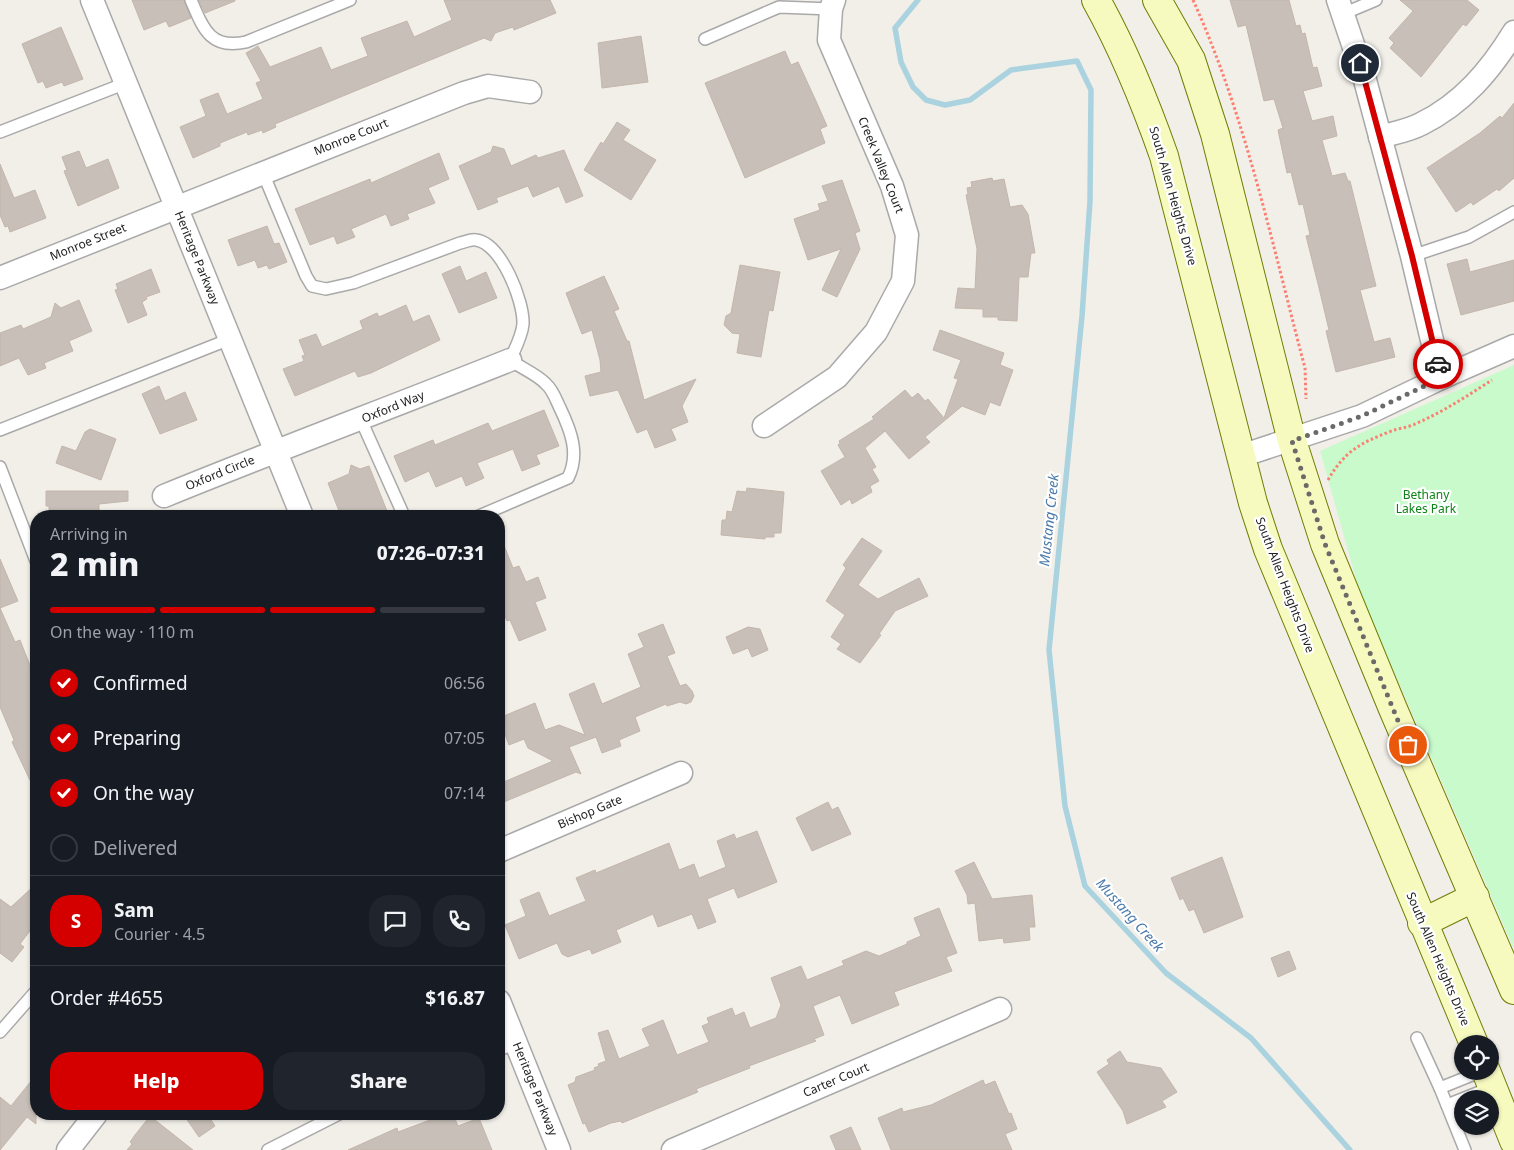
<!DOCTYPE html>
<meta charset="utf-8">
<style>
body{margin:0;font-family:"Noto Sans",sans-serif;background:#20242c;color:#f1f3f6;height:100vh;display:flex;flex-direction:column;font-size:19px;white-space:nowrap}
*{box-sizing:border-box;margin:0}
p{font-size:16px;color:#9ea1a6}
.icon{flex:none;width:28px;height:28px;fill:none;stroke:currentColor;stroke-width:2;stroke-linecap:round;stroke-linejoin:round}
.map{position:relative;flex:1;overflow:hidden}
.side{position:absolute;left:30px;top:510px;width:475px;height:610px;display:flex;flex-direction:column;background:#171b24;border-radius:20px;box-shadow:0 1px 4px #0004}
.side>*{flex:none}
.buttons{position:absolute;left:1454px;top:1035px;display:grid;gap:10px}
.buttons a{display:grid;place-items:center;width:45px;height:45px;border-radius:50%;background:#171b24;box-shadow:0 1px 4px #0004;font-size:25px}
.pin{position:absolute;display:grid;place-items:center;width:42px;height:42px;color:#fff;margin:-21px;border:2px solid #fff;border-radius:50%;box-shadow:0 1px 5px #0007}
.courier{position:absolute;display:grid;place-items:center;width:50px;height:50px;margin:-25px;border:4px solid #d40000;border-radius:50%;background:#fff;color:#222;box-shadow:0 1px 6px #0007}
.summary em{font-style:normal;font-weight:800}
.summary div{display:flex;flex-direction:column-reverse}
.summary{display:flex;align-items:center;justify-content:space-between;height:85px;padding:0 20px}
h1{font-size:32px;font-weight:800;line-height:38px}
.bar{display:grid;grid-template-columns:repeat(4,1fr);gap:8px 5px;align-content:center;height:60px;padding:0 20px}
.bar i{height:6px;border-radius:4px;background:#363941}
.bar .active{background:#d40000}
.bar p{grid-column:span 4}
.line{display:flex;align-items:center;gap:12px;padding:0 20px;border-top:1px solid #363941}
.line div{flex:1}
.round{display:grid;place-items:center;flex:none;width:52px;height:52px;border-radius:20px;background:#20242c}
ol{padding:0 20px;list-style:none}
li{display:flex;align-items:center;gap:15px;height:55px}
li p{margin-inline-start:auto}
li .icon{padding:5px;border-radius:50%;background:#d40000;color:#fff;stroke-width:4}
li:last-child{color:#9ea1a6}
li i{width:28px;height:28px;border:2px solid #363941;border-radius:50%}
.button{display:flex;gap:10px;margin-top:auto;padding:10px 20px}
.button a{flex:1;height:58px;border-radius:20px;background:#d40000;color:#fff;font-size:20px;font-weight:800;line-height:58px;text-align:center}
.button a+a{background:#20242c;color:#f1f3f6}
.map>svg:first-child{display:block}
.park{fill:#c8facc}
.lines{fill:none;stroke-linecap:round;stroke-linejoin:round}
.stream{stroke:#aad3df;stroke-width:5.5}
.building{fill:#c7bfb8;stroke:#c4b6ab}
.service-casing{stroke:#a9a9a9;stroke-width:14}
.minor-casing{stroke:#a9a9a9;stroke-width:25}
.secondary-casing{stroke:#707d05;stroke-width:30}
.path{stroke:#fa8072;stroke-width:3;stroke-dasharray:2.5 2.5;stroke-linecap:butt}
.service{stroke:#fff;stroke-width:11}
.minor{stroke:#fff;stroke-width:22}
.secondary{stroke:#f7fabf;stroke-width:28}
.done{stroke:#6b6a68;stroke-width:5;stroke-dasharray:0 9}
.route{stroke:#d40000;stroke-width:6}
.labels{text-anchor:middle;stroke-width:4.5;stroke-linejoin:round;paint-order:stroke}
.street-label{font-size:12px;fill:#222;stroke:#fff}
.park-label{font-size:12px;fill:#0c8416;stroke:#fff}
.water-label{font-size:14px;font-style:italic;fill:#4a7aab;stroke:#fff}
</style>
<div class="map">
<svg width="1514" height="1150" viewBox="0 0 1514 1150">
<rect width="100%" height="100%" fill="#f2efe9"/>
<polygon class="park" points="1514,365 1514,949 1360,593 1320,451"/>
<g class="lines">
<polyline class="stream" points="918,0 895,28 901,62 913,87 926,100 945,105 970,100 1011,70 1077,61 1091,90 1090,201 1082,316 1049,650 1065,806 1085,886 1166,973 1251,1038 1350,1150"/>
</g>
<g class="building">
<polygon points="132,0 184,0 191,18 169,27 166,21 144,30"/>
<polygon points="199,0 235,0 235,1 205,13"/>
<polygon points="444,0 550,0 556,13 514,30 513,27 495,33 491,41 484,38 445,54 275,124 276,127 263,133 262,130 248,135 247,132 220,143 220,146 193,158 180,127 206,116 200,100 218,93 227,114 263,99 256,83 261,81 246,53 258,46 270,67 321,47 331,70 368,56 361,38 407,21 414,37 452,20"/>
<polygon points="1230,0 1289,0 1296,26 1300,25 1302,34 1305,33 1313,68 1317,67 1322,86 1303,91 1312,121 1333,116 1337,136 1322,140 1332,176 1345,173 1348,181 1350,181 1376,286 1360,290 1374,342 1390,338 1395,357 1336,372 1326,331 1329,330 1319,288 1306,236 1310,235 1303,204 1299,205 1291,172 1287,173 1278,130 1283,128 1274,99 1264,101 1246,25 1238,27"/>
<polygon points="1400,0 1467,0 1479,10 1466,26 1463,24 1421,77 1390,48 1394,43 1389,38 1413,11"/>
<polygon points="61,27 83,79 64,86 62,82 46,88 43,81 38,83 22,44"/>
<polygon points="641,36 648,82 602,88 598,43"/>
<polygon points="785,51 791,65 798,62 816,101 827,126 820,129 825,143 745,178 705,83"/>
<polygon points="1514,103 1514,178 1499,191 1497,189 1473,205 1471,202 1456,212 1427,168 1480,133 1500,116 1502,118"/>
<polygon points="617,122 630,130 623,140 656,160 631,200 584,170 601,142 603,144"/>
<polygon points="493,146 504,149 511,166 536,155 538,158 564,150 583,196 566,203 559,186 533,197 528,186 496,198 498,202 478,210 459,166 491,152"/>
<polygon points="79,151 86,168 108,159 119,188 78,206 64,171 67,170 62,157"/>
<polygon points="439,153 449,179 428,188 435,203 407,214 409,219 391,226 386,214 351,229 355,237 337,244 334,236 310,245 295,209 370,179 371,183"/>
<polygon points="0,164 14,198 35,190 46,218 10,232 8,226 5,227 0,215"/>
<polygon points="992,178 993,181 1004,179 1010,207 1022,205 1028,214 1035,253 1031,253 1028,277 1019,277 1017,321 998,320 998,317 983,317 983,309 955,308 958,288 975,289 977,249 966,195 968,194 967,188 972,187 971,182"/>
<polygon points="842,180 860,231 855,233 860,249 837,297 822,290 841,249 808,260 794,219 820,210 818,204 828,201 822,186"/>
<polygon points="267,226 274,244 279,243 287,262 269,269 267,265 258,268 255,260 238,266 228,240"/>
<polygon points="1467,259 1470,272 1514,260 1514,301 1461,315 1447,264"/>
<polygon points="740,265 780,272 773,311 769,310 761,357 737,353 740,334 732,333 724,325 726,316 731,313"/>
<polygon points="460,266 466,281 486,272 497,298 459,313 442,274"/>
<polygon points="151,269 160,292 146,297 147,299 142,302 147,315 128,323 115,290 118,289 116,284"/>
<polygon points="604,276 619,309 614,311 627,341 629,341 644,400 696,379 682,406 688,422 671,429 676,440 655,448 647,429 637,433 618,390 590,396 585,376 601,372 600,360 592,330 582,334 566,293"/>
<polygon points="79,300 92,331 69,341 73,351 44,363 46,368 28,375 19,358 0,366 0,333 21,325 23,329 51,317 55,303 61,308"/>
<polygon points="406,305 413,322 429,315 440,340 371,373 358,377 355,371 295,396 283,369 304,361 302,356 305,355 299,340 316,334 322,347 363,329 360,321 377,313 379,317"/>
<polygon points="940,330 1004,353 1000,365 1013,370 1000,406 990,402 985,415 962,406 925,437 930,442 909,459 885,431 865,448 876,467 872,469 879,481 870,486 872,492 852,504 850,499 841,505 821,471 845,457 838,445 840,443 839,441 874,419 872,417 905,390 912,398 918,393 925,401 928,399 944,418 958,379 954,378 961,360 933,350"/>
<polygon points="159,386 165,401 185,392 197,420 160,434 142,394"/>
<polygon points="544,410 559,446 536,455 540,464 522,471 513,449 477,463 484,478 466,486 462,476 436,487 429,471 405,482 394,456 433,440 435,445 488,423 492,431"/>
<polygon points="90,429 116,439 101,480 56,463 62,446 76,451 85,432"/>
<polygon points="351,465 360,469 369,466 389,516 341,516 328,483 349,474"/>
<polygon points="747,488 784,492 781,533 774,533 774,537 765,537 765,539 721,535 722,520 726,520 727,511 732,512 737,491 746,492"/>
<polygon points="46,491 128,491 128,501 99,504 99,516 49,516 49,506 46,506"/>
<polygon points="499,533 513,568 519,566 526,582 538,577 546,598 535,602 546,630 519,641 510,620 507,621 499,602"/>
<polygon points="862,538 882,551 858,585 878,599 919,578 928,596 895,611 879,634 881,635 860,663 837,649 841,644 831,637 845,615 826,601 846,568 843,565"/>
<polygon points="0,559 18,601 0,608 15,642 20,640 31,668 36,666 36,793 12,742 14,740 0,707"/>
<polygon points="663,624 675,653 667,656 680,686 686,684 692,691 694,696 691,702 686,704 680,702 667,706 666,704 635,717 640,731 619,740 621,746 602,753 596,737 569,747 581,774 576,772 499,804 499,784 553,761 528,748 524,739 509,745 499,718 535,703 545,730 559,725 585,735 569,694 594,683 602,704 641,687 628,654 644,647 638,634"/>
<polygon points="748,627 760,629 768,650 752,657 748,648 733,654 726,637"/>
<polygon points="828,802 832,810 838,807 851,834 812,851 796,818"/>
<polygon points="757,831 777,882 738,898 734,888 707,899 716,922 698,929 692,914 658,927 653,914 616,930 621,942 592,954 590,949 568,957 562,954 557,943 519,959 505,925 526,916 520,900 539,892 549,916 586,901 576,878 595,870 596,873 669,843 679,870 694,864 699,878 726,867 717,841 734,834 736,839"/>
<polygon points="1222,857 1243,917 1204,933 1194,909 1189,911 1183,898 1180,900 1171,878"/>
<polygon points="974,862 992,899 1032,895 1035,927 1029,927 1030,940 1004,943 1003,938 979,941 975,903 968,904 967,895 955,871"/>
<polygon points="36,884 36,923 20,944 24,947 12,962 0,953 0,899 11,907"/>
<polygon points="939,908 957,953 946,957 952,971 894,992 899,1005 852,1024 840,995 813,1006 824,1035 814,1039 816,1041 749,1066 750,1068 696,1089 698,1092 622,1123 621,1121 611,1123 589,1132 585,1123 583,1124 568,1085 575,1082 576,1077 595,1070 594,1068 599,1066 598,1064 606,1061 598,1033 608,1030 619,1059 650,1046 642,1029 663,1020 677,1055 709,1042 702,1026 709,1023 707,1018 732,1008 735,1016 744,1012 750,1028 776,1018 781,1005 771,978 801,966 807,980 844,965 842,961 866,951 879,956 907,944 907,942 921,936 914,918"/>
<polygon points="1289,951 1296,969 1278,977 1271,958"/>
<polygon points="1120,1051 1127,1062 1161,1068 1177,1092 1162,1101 1166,1107 1127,1124 1123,1111 1097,1072 1109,1064 1107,1060"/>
<polygon points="36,1075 36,1124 27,1117 0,1150 0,1097 11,1106"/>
<polygon points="983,1080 985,1085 995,1081 1009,1114 1011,1113 1017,1129 1005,1134 1012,1150 891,1150 878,1118 902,1108 903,1112 931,1105"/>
<polygon points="183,1114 207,1114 215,1126 199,1137"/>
<polygon points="446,1114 453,1114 458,1126 479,1118 492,1150 348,1150 397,1128 398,1132"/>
<polygon points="150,1116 193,1150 127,1150 132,1144 130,1142 135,1135"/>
<polygon points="851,1127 861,1150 836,1150 830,1136"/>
</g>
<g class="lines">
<g class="service-casing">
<g id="service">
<path d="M191,0C203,28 210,50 246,42L350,0"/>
<polyline points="1345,13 1376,0"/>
<polyline points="705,39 779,7 831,9"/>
<polyline points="0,132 126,83"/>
<path d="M263,173L306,276L312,286L326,289L353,283L460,243C465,242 471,239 476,240C501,243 524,301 523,324C522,336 515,349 510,360C521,368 537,374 546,384C553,390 556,400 560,408C571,431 580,454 568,478L479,516"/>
<polyline points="1412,256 1469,237 1514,212"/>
<polyline points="361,420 404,516"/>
<polyline points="0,430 230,339"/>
<polyline points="0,467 36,561"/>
<polyline points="0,1032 36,991"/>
<polyline points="1417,1038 1440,1088 1465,1150"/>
<polyline points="499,1050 516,1043"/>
<polyline points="1440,1088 1482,1071"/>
<polyline points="1447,1105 1492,1087"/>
<polyline points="268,1150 339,1114"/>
</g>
</g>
<g class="minor-casing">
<g id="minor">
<polyline points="92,0 302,516"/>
<polyline points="1338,0 1365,80 1412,256 1441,378"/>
<path d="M1380,137C1393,133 1408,131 1421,124C1462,104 1490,71 1514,32"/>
<polyline points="0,278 464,93 488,86 530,92"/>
<polyline points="764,426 837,377 876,332 903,281 907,235 892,186 829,40 831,9 834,0"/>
<polyline points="1241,456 1362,416 1441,378 1514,346"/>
<path d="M164,496C279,449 395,406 510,360"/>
<polyline points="499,851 681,773"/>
<polyline points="499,1001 559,1150"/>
<polyline points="68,1150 96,1114"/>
<polyline points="673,1150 1000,1009"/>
</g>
</g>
<g class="secondary-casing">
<g id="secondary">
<path d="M1096,0C1124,50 1145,102 1164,156L1253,503L1268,549L1474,1044"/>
<polyline points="1157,0 1191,60 1215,134 1292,441 1325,544 1393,709 1514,990"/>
<polyline points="1422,923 1475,897"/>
<polyline points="1486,1071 1514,1141"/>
</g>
</g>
<g class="path">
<path d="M1193,0C1246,117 1272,244 1305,368L1306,399"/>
<path d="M1328,480C1344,452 1360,443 1389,432C1398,428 1407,428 1415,424C1443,412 1467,396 1492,380"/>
</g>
<use href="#service" class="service"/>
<use href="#minor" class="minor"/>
<use href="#secondary" class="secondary"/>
</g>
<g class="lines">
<polyline class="done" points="1408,745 1325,544 1292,441 1362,416 1441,378 1438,364"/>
<polyline class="route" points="1360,63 1412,256 1438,364"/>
</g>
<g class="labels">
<g class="street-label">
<text transform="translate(351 137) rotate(-22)" y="4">Monroe Court</text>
<text transform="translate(881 165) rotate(68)" y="4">Creek Valley Court</text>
<text transform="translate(1173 196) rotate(74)" y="4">South Allen Heights Drive</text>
<text transform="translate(88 242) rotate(-22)" y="4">Monroe Street</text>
<text transform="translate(197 258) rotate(68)" y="4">Heritage Parkway</text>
<text transform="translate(393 407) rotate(-22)" y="4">Oxford Way</text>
<text transform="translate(220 473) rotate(-22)" y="4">Oxford Circle</text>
<text transform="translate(1285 585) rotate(69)" y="4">South Allen Heights Drive</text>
<text transform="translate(590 812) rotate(-23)" y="4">Bishop Gate</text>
<text transform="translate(1438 959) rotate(67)" y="4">South Allen Heights Drive</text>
<text transform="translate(836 1080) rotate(-23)" y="4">Carter Court</text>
<text transform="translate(535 1089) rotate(68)" y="4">Heritage Parkway</text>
</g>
<g class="park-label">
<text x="1426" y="499">Bethany<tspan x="1426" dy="14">Lakes Park</tspan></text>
</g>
<g class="water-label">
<text transform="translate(1049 520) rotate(-84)" y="5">Mustang Creek</text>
<text transform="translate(1130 915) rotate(48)" y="5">Mustang Creek</text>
</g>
</g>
</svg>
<div class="buttons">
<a><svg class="icon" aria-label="locate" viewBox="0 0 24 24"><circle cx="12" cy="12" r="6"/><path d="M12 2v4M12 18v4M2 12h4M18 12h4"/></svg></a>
<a><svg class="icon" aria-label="layers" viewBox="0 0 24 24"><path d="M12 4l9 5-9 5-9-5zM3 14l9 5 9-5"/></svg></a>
</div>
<div class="pin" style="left:1408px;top:745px;background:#ea580c"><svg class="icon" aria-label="bag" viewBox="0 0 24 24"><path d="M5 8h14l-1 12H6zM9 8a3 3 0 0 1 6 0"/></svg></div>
<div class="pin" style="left:1360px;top:63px;background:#1f2937"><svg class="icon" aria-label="home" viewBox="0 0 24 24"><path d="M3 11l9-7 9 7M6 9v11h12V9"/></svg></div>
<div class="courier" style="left:1438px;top:364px"><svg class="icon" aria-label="car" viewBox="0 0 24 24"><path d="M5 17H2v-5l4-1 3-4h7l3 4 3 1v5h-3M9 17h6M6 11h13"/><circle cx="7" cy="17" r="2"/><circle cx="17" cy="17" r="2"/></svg></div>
<section class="side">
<div class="summary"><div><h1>2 min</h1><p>Arriving in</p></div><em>07:26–07:31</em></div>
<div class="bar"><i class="active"></i><i class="active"></i><i class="active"></i><i></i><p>On the way · 110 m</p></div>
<ol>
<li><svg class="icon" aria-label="check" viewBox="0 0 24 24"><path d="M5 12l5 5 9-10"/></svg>Confirmed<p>06:56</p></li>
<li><svg class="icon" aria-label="check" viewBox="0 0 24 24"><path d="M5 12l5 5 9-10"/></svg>Preparing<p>07:05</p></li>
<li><svg class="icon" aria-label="check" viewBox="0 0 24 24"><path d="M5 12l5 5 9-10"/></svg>On the way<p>07:14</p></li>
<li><i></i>Delivered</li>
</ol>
<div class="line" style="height:90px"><b class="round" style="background:#d40000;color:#fff">S</b><div><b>Sam</b><p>Courier · 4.5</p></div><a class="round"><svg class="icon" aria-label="chat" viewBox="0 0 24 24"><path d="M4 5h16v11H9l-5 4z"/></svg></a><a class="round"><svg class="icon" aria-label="phone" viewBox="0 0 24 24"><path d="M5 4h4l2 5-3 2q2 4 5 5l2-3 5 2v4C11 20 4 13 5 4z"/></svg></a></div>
<div class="line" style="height:65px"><div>Order #4655</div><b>$16.87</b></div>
<div class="button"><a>Help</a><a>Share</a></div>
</section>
</div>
